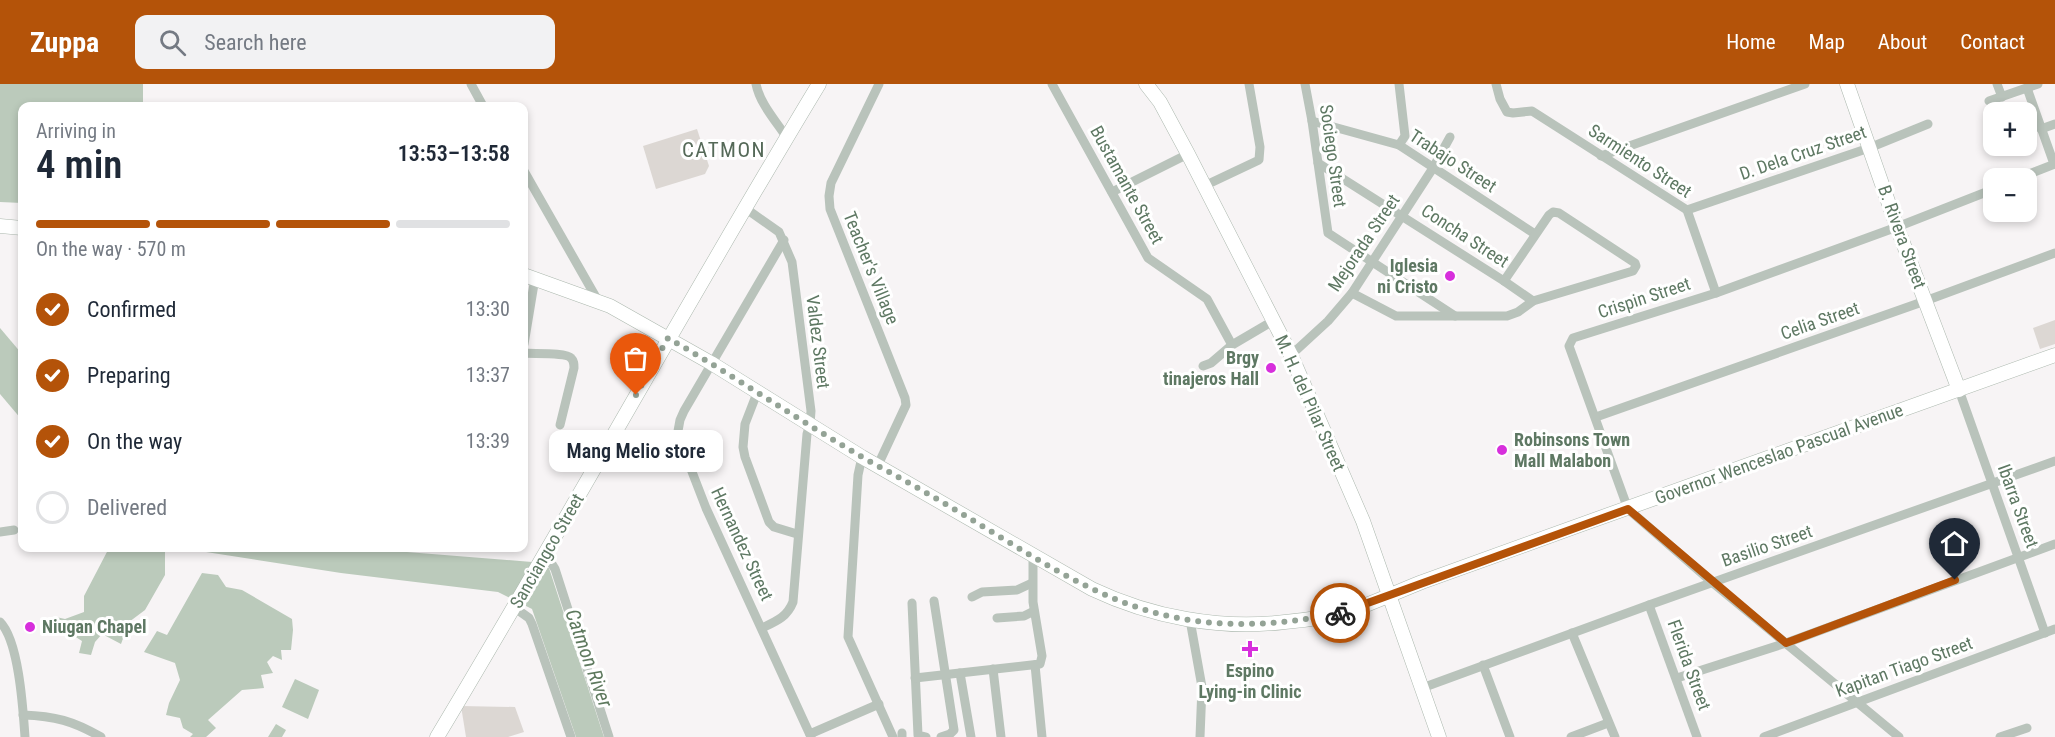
<!DOCTYPE html>
<meta charset="utf-8">
<style>
body{margin:0;font-family:"Roboto Condensed",sans-serif;background:#f2f2f3;color:#1f2937;height:100vh;display:flex;flex-direction:column;font-size:22px;white-space:nowrap}
*{box-sizing:border-box;margin:0}
p{font-size:20px;color:#747a83}
.icon{flex:none;width:33px;height:33px;fill:none;stroke:currentColor;stroke-width:2;stroke-linecap:round;stroke-linejoin:round}
.map{position:relative;flex:1;overflow:hidden}
.sheet{position:absolute;left:18px;top:18px;width:510px;height:450px;display:flex;flex-direction:column;background:#fff;border-radius:12px;box-shadow:0 3px 9px #0003}
.sheet>*{flex:none}
.controls{position:absolute;left:1983px;top:18px;display:grid;gap:12px}
.controls a{display:grid;place-items:center;width:54px;height:54px;border-radius:12px;background:#fff;box-shadow:0 3px 9px #0003;font-size:30px}
.pin{position:absolute;display:grid;place-items:center;width:51px;height:51px;color:#fff;margin:-62px -26px;border-radius:50% 50% 50% 0;rotate:-45deg;box-shadow:0 0 6px #0007}
.pin .icon{rotate:45deg}
.courier{position:absolute;display:grid;place-items:center;width:60px;height:60px;margin:-30px;border:4px solid #b45309;border-radius:50%;background:#fff;color:#222;box-shadow:0 2px 8px #0007}
.bubble{position:absolute;height:42px;border-radius:12px;background:#fff;box-shadow:0 3px 9px #0003;font-size:20px;font-weight:600;line-height:42px;text-align:center}
.head em{font-style:normal;font-weight:600}
.head div{display:flex;flex-direction:column-reverse}
.head{display:flex;align-items:center;justify-content:space-between;height:102px;padding:0 18px}
h1{font-size:39px;font-weight:600;line-height:45px}
.bar{display:grid;grid-template-columns:repeat(4,1fr);gap:9px 6px;align-content:center;height:72px;padding:0 18px}
.bar i{height:8px;border-radius:4px;background:#e0e1e3}
.bar .selected{background:#b45309}
.bar p{grid-column:span 4}
ol{padding:0 18px;list-style:none}
li{display:flex;align-items:center;gap:18px;height:66px}
li p{margin-inline-start:auto}
li .icon{padding:6px;border-radius:50%;background:#b45309;color:#fff;stroke-width:4}
li:last-child{color:#747a83}
li i{width:33px;height:33px;border:3px solid #e0e1e3;border-radius:50%}
header{display:flex;align-items:center;gap:36px;box-sizing:border-box;height:84px;padding:0 30px;background:#b45309;color:#fff}
header strong{font-size:28px}
nav{display:flex;gap:33px;margin-inline-start:auto;font-size:21px}
.search{width:420px;height:54px;background:#f2f2f3;display:flex;align-items:center;gap:15px;box-sizing:border-box;padding:0 21px;border-radius:12px;color:#747a83;font-size:22px}
.map>svg:first-child{display:block}
.green{fill:#dcd7d3}
.water{fill:#bbcabb}
.lines{fill:none;stroke-linecap:round;stroke-linejoin:round}
.secondary-casing{stroke:#acb8ae;stroke-width:15}
.street{stroke:#b9c3bb;stroke-width:9}
.secondary{stroke:#fff;stroke-width:14}
.done{stroke:#94a396;stroke-width:6;stroke-dasharray:0 10.8}
.route{stroke:#b45309;stroke-width:8}
.poi-dot{fill:#d72fdc;stroke:#fff;stroke-width:2}
.labels{text-anchor:middle;stroke-width:6;stroke-linejoin:round;paint-order:stroke}
.street-label{font-size:18px;fill:#5e7863;stroke:#fff}
.poi-label{font-size:18px;font-weight:bold;fill:#5e7863;stroke:#fff;text-anchor:end}
.water-label{font-size:20px;font-style:italic;fill:#5e795e;stroke:#fff}
.quarter-label{font-size:21px;letter-spacing:1.5px;fill:#556958;stroke:#fff}
</style>
<header>
<strong>Zuppa</strong>
<div class="search"><svg class="icon" aria-label="search" viewBox="0 0 24 24"><circle cx="10" cy="10" r="6"/><path d="M15 15l6 6"/></svg>Search here</div>
<nav><a>Home</a><a>Map</a><a>About</a><a>Contact</a></nav>
</header>
<div class="map">
<svg width="2055" height="653" viewBox="0 0 2055 653">
<rect width="100%" height="100%" fill="#f7f4f5"/>
<g class="green">
<polygon points="697,45 709,82 705,90 656,105 643,62"/>
<polygon points="2055,236 2055,260 2040,265 2033,244"/>
<polygon points="461,622 515,623 524,648 508,653 466,653"/>
</g>
<g class="water">
<polygon points="0,0 143,0 143,22 22,22 22,119 0,118"/>
<polygon points="0,244 22,270 22,336 0,310"/>
<polygon points="109,464 165,464 165,491 145,526 129,538 121,560 102,550 95,558 91,571 79,569 82,557 71,550 70,543 56,542 56,533 65,535 84,528 84,512"/>
<polygon points="196,464 357,464 532,478 549,484 604,653 576,653 532,525 498,508 341,489 206,468"/>
<polygon points="202,489 218,491 226,503 242,506 292,535 293,546 291,566 281,566 282,576 273,572 267,578 273,589 261,591 264,604 242,606 208,636 216,644 206,653 190,653 193,650 183,644 180,634 166,631 169,619 180,596 175,579 144,568 157,547 167,551"/>
<polygon points="295,595 319,606 308,635 282,623"/>
<polygon points="276,640 286,646 282,653 268,653"/>
</g>
<g class="lines">
<g class="secondary-casing">
<g id="secondary">
<polyline points="1146,0 1160,18 1188,70 1291,271 1363,437 1439,653"/>
<polyline points="1847,0 1897,143 1959,306"/>
<polyline points="0,142 22,144"/>
<path d="M524,191L610,222L711,279L862,373L1092,505C1151,533 1220,546 1285,538C1309,536 1333,532 1355,525C1378,517 1399,507 1422,498C1474,479 1527,460 1580,441C1738,383 1897,329 2055,271"/>
<path d="M437,653C567,437 688,216 819,0"/>
</g>
</g>
<g class="street">
<polyline points="471,0 483,22"/>
<path d="M756,0C760,20 776,37 787,54"/>
<polyline points="1052,0 1148,174 1207,215 1232,261"/>
<polyline points="1305,0 1312,37 1328,149 1455,232"/>
<polyline points="1496,0 1500,15 1507,28 1513,29 1532,27 1687,126 1716,209"/>
<polyline points="1997,0 2002,13"/>
<polyline points="2027,4 2054,80"/>
<polyline points="1989,17 2038,0"/>
<polyline points="1312,37 1399,61 1535,150"/>
<polyline points="2041,45 2055,40"/>
<polyline points="1399,61 1405,52 1399,0"/>
<polyline points="1601,72 1805,0"/>
<polyline points="1318,79 1504,197 1533,217"/>
<polyline points="524,87 597,215"/>
<polyline points="2019,94 2055,80"/>
<polyline points="1204,102 1259,76 1260,63 1249,0"/>
<polyline points="1112,108 1188,70"/>
<path d="M745,124L779,148L792,178L811,327L810,340L807,350L793,518C787,533 777,537 762,544"/>
<polyline points="1687,126 1869,64 1928,40"/>
<polyline points="784,156 684,327 680,336 678,347 689,380 706,424 811,653"/>
<polyline points="1352,209 1396,232 1507,232 1518,228 1533,217 1633,187 1636,182 1635,179 1559,129 1553,128 1549,131 1504,197"/>
<polyline points="524,260 535,194"/>
<path d="M524,269C533,270 566,268 571,274C574,277 574,280 574,284L560,341"/>
<polyline points="1291,271 1328,237 1352,209 1433,84 1450,53"/>
<polyline points="1203,282 1211,279 1232,261 1273,237"/>
<polyline points="1959,306 2045,549"/>
<polyline points="757,309 745,340 743,363 745,373 769,438 774,443 797,450"/>
<polyline points="1596,333 1925,217 2055,169"/>
<polyline points="862,373 858,391 848,553 893,653"/>
<polyline points="878,381 906,321 905,314 830,125 829,112 831,99 879,0"/>
<polyline points="0,448 14,446"/>
<polyline points="544,472 550,477 555,485 609,653"/>
<polyline points="972,513 982,508 1017,506 1032,499"/>
<polyline points="934,517 954,646 950,650 941,653"/>
<polyline points="912,519 918,651 926,653"/>
<polyline points="1649,521 1697,653"/>
<polyline points="515,524 529,534 532,540 571,653"/>
<polyline points="997,534 1024,532 1034,527"/>
<polyline points="1190,536 1202,603 1200,653"/>
<path d="M0,538C19,557 23,625 25,653"/>
<polyline points="1572,549 1615,653"/>
<polyline points="1035,581 1042,653"/>
<polyline points="1483,581 1510,653"/>
<polyline points="993,585 1001,653"/>
<polyline points="960,589 971,653"/>
<polyline points="915,594 1040,580 1042,572 1033,518 1033,472"/>
<polyline points="1677,594 1786,559 2055,460"/>
<polyline points="1422,604 1649,521 2055,377"/>
<path d="M23,631C55,632 73,637 101,653"/>
<polyline points="810,650 879,620"/>
<polyline points="902,653 902,649"/>
<polyline points="1571,653 1608,639"/>
<polyline points="1764,653 2055,545"/>
<polyline points="1899,653 1713,499 1628,425 1569,262 1573,254 1716,209 1897,143 1994,105"/>
<polyline points="2000,653 2027,644"/>
</g>
<use href="#secondary" class="secondary"/>
</g>
<g class="lines">
<path class="done" d="M636,311L668,254C734,292 797,335 862,373C894,391 926,408 957,427C1031,470 1104,524 1190,536C1240,544 1291,539 1340,529"/>
<polyline class="route" points="1340,529 1628,425 1786,559 1955,496"/>
</g>
<g class="poi-dot">
<circle cx="1450" cy="192" r="6"/>
<circle cx="1271" cy="284" r="6"/>
<circle cx="1502" cy="366" r="6"/>
<circle cx="30" cy="543" r="6"/>
<path d="M1247 556h6v6h6v6h-6v6h-6v-6h-6v-6h6z"/>
</g>
<g class="labels">
<g class="street-label">
<text transform="translate(1803 69) rotate(-19)" y="6">D. Dela Cruz Street</text>
<text transform="translate(1333 72) rotate(82)" y="6">Sociego Street</text>
<text transform="translate(1453 77) rotate(33)" y="6">Trabajo Street</text>
<text transform="translate(1640 77) rotate(33)" y="6">Sarmiento Street</text>
<text transform="translate(1127 101) rotate(61)" y="6">Bustamante Street</text>
<text transform="translate(1465 152) rotate(33)" y="6">Concha Street</text>
<text transform="translate(1902 153) rotate(70)" y="6">B. Rivera Street</text>
<text transform="translate(1364 159) rotate(-56)" y="6">Mejorada Street</text>
<text transform="translate(871 184) rotate(68)" y="6">Teacher's Village</text>
<text transform="translate(1644 214) rotate(-18)" y="6">Crispin Street</text>
<text transform="translate(1820 237) rotate(-19)" y="6">Celia Street</text>
<text transform="translate(818 258) rotate(83)" y="6">Valdez Street</text>
<text transform="translate(1310 319) rotate(66)" y="6">M. H. del Pilar Street</text>
<text transform="translate(1779 370) rotate(-20)" y="6">Governor Wenceslao Pascual Avenue</text>
<text transform="translate(2018 422) rotate(70)" y="6">Ibarra Street</text>
<text transform="translate(742 460) rotate(65)" y="6">Hernandez Street</text>
<text transform="translate(1767 462) rotate(-19)" y="6">Basilio Street</text>
<text transform="translate(547 467) rotate(-60)" y="6">Sanciangco Street</text>
<text transform="translate(1689 581) rotate(70)" y="6">Flerida Street</text>
<text transform="translate(1904 583) rotate(-20)" y="6">Kapitan Tiago Street</text>
</g>
<g class="poi-label">
<text x="1438" y="188">Iglesia<tspan x="1438" dy="21">ni Cristo</tspan></text>
<text x="1259" y="280">Brgy<tspan x="1259" dy="21">tinajeros Hall</tspan></text>
<text x="1514" y="362" text-anchor="start">Robinsons Town<tspan x="1514" dy="21">Mall Malabon</tspan></text>
<text x="42" y="549" text-anchor="start">Niugan Chapel</text>
<text x="1250" y="593" text-anchor="middle">Espino<tspan x="1250" dy="21">Lying-in Clinic</tspan></text>
</g>
<g class="water-label">
<text transform="translate(589 574) rotate(70)" y="7">Catmon River</text>
</g>
<g class="quarter-label">
<text x="724" y="73">CATMON</text>
</g>
</g>
</svg>
<div class="controls">
<a>+</a>
<a>−</a>
</div>
<div class="pin" style="left:636px;top:311px;background:#ea580c"><svg class="icon" aria-label="bag" viewBox="0 0 24 24"><path d="M5 8h14l-1 12H6zM9 8a3 3 0 0 1 6 0"/></svg></div>
<div class="pin" style="left:1955px;top:496px;background:#1f2937"><svg class="icon" aria-label="home" viewBox="0 0 24 24"><path d="M3 11l9-7 9 7M6 9v11h12V9"/></svg></div>
<div class="courier" style="left:1340px;top:529px"><svg class="icon" aria-label="bike" viewBox="0 0 24 24"><circle cx="6" cy="16" r="4"/><circle cx="18" cy="16" r="4"/><path d="M6 16l4-8h5l3 8M10 8l3 8H6M13 5h3"/></svg></div>
<div class="bubble" style="left:549px;top:346px;width:174px">Mang Melio store</div>
<section class="sheet">
<div class="head"><div><h1>4 min</h1><p>Arriving in</p></div><em>13:53–13:58</em></div>
<div class="bar"><i class="selected"></i><i class="selected"></i><i class="selected"></i><i></i><p>On the way · 570 m</p></div>
<ol>
<li><svg class="icon" aria-label="check" viewBox="0 0 24 24"><path d="M5 12l5 5 9-10"/></svg>Confirmed<p>13:30</p></li>
<li><svg class="icon" aria-label="check" viewBox="0 0 24 24"><path d="M5 12l5 5 9-10"/></svg>Preparing<p>13:37</p></li>
<li><svg class="icon" aria-label="check" viewBox="0 0 24 24"><path d="M5 12l5 5 9-10"/></svg>On the way<p>13:39</p></li>
<li><i></i>Delivered</li>
</ol>
</section>
</div>
